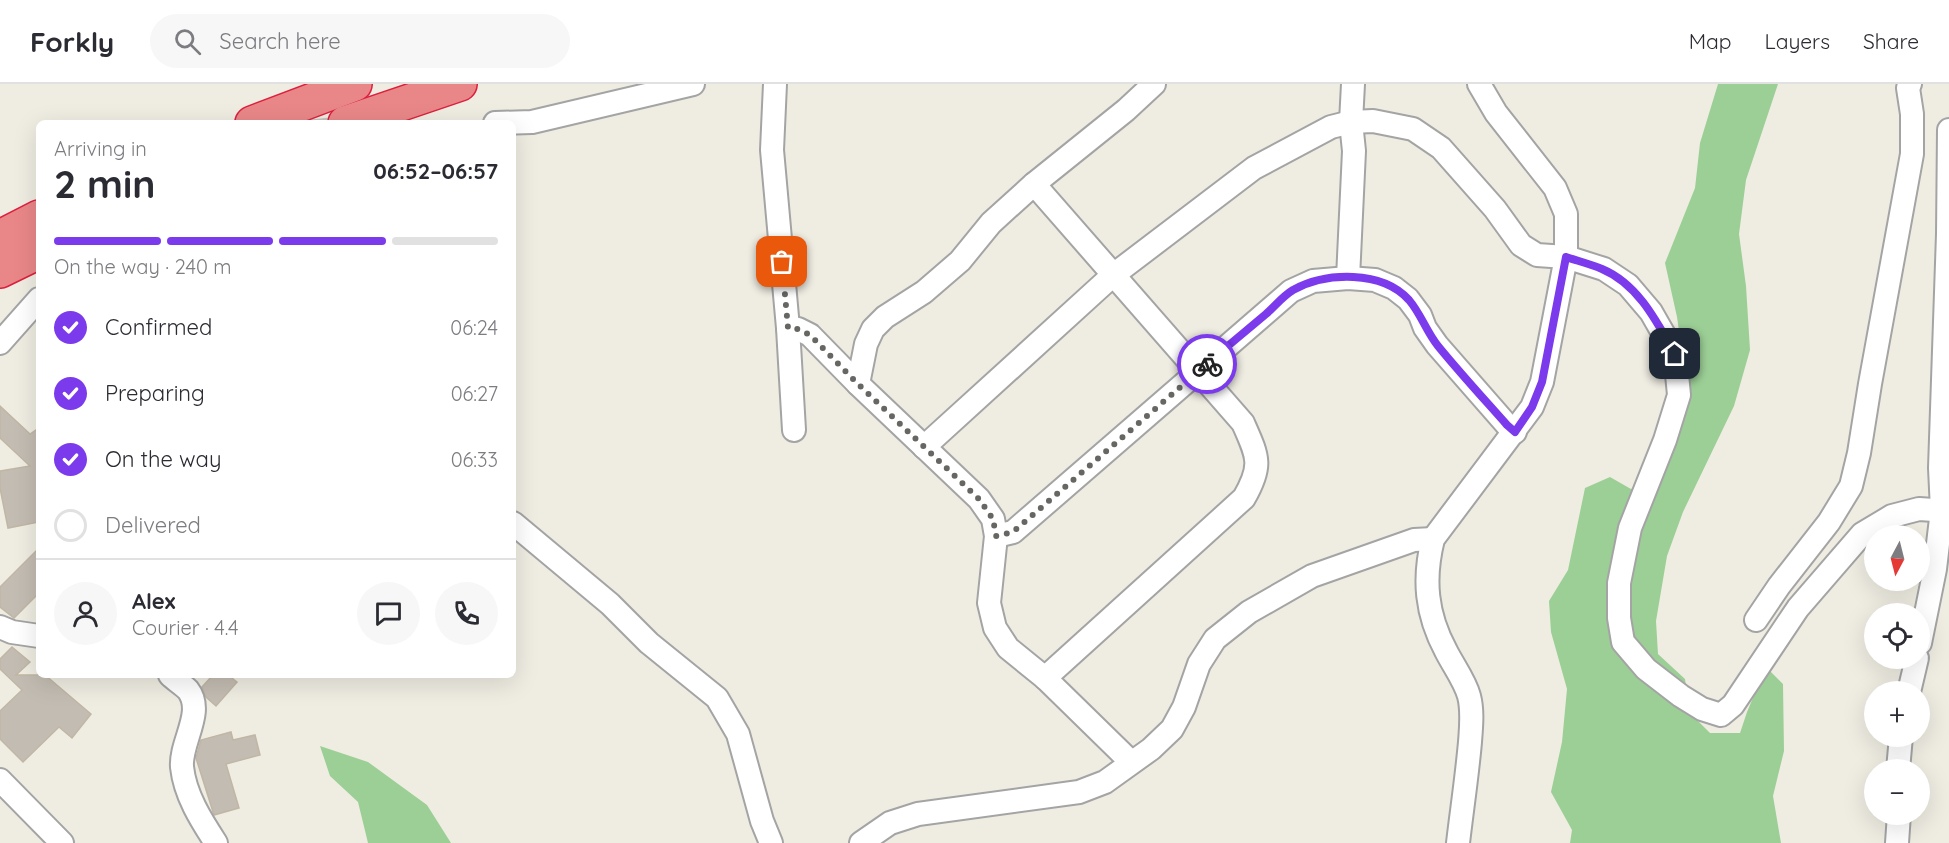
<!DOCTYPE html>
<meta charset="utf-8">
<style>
body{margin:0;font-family:Quicksand,sans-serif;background:#f7f7f7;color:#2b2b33;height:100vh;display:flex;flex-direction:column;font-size:22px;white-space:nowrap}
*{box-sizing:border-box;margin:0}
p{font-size:20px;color:#7c7c81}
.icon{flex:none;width:33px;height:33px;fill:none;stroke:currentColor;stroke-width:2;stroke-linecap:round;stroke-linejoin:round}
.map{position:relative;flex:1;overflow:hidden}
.panel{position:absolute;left:36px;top:36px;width:480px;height:558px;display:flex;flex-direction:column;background:#fff;border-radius:9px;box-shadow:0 6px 24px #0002}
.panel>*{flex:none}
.needle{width:39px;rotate:187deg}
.controls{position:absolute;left:1864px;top:441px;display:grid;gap:12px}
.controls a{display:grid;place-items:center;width:66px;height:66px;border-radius:50%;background:#fff;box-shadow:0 6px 24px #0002;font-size:30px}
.pin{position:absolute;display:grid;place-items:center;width:51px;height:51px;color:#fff;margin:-26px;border-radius:12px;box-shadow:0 3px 9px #0006}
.courier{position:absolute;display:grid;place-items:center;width:60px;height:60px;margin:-30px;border:4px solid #7c3aed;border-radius:50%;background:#fff;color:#222;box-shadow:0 2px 8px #0007}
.headline em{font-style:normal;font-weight:700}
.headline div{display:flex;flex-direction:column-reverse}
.headline{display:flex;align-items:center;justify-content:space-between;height:102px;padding:0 18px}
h1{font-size:39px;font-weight:700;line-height:45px}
.bar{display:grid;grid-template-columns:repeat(4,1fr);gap:9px 6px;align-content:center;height:72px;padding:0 18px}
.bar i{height:8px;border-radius:4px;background:#e1e1e2}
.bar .selected{background:#7c3aed}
.bar p{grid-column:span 4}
.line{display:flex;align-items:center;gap:15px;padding:0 18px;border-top:2px solid #e1e1e2}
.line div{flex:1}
.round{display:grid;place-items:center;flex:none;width:63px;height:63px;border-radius:32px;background:#f7f7f7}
ol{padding:0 18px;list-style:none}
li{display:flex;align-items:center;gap:18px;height:66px}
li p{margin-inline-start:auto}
li .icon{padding:6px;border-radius:50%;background:#7c3aed;color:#fff;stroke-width:4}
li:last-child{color:#7c7c81}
li i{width:33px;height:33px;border:3px solid #e1e1e2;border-radius:50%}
header{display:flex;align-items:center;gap:36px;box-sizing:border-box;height:84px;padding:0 30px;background:#fff;border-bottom:2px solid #e1e1e2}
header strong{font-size:28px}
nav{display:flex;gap:33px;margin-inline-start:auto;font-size:21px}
.search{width:420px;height:54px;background:#f7f7f7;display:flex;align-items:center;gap:15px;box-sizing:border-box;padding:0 21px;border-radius:33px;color:#7c7c81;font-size:22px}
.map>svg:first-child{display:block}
.forest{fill:#9ccf96}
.building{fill:#c3bcb2;stroke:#c1b6a4;stroke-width:1.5}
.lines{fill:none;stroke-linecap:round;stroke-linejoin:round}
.minor-tunnel{stroke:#c5c3bb;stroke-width:22;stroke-dasharray:22 11;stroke-linecap:butt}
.minor-casing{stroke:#a4a4a4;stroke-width:26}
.highway-casing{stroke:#dd1f3d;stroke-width:36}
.minor{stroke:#fff;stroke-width:22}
.highway{stroke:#e98788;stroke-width:33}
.done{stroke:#666662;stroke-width:6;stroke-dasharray:0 10.8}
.route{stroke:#7c3aed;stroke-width:8}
</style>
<header>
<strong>Forkly</strong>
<div class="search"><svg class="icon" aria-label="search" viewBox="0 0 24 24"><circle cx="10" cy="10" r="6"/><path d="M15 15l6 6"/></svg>Search here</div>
<nav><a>Map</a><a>Layers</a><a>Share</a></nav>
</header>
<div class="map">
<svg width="1949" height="759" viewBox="0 0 1949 759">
<rect width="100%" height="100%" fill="#efede2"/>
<g class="forest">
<polygon points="1718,0 1778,0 1746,96 1739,150 1746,202 1750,266 1734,322 1683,428 1667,472 1656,537 1658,570 1685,595 1690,629 1710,649 1740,649 1747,628 1766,583 1783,600 1784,667 1773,712 1781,759 1570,759 1572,746 1551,708 1562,658 1567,605 1551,548 1549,517 1568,486 1585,404 1610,393 1631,405 1655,397 1685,289 1677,233 1665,179 1695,104 1700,59"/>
<polygon points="320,662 368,678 427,721 451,759 368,759 358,718 330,692"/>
</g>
<g class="building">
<polygon points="0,322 30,350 39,344 39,438 8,444 0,404 0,387 30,382 0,354"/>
<polygon points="39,464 39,509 14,534 0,523 0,503"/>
<polygon points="12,563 30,578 16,591 45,591 91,630 72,654 59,643 23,678 0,655 0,627 22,606 0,585 0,575"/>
<polygon points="213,591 228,591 237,598 216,622 206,613 202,603"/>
<polygon points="231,648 233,656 255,651 260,671 226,680 239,724 214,731 196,674 201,656"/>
</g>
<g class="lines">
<polyline class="minor-tunnel" points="313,2 317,39"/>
<g class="minor-casing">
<g id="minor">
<polyline points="775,0 772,66 788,244 794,346"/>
<polyline points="495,39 532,38 693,0"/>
<path d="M1034,100L1243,339C1258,373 1263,381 1244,414L1045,594"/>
<polyline points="1348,194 1354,67 1351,38 1353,0"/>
<polyline points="788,244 798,245 810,251 858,300 979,415 993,435 996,452 989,519 995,544 1008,564 1045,594 1131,678"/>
<polyline points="0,259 39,215"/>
<polyline points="858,300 866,260 873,245 885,233 924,208 960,177 991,139 1034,100 1126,26 1154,0"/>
<polyline points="924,363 1112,192 1254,84 1331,43 1351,38 1373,37 1413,45 1441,64 1495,125 1521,161 1537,171 1566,173 1604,185 1628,201 1651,228 1675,270 1679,311 1665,356 1630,444 1619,499 1619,534 1623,558 1646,585 1681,612 1702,625 1721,631 1733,621 1798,524 1862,450 1892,432 1919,425 1949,427"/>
<polyline points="513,439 610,520 649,559 717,614 738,650 762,737 771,759"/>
<polyline points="996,452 1013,448 1291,207 1313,197 1348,194 1375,196 1394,204 1408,215 1420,231 1425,244 1437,261 1507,341 1515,348"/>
<polyline points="1756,536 1779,502 1829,438 1851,402 1859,369 1870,300 1912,70 1912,30 1908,4 1910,0"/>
<polyline points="0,543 12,548 39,552"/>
<polyline points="1920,559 1935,485 1942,426 1940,384 1948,150 1949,46"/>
<path d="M170,591C175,596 183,601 188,606C205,628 180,658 182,683C185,711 201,736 216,759"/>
<polyline points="1909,608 1917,574"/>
<polyline points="1898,686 1901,652"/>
<polyline points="0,696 62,759"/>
<polyline points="861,759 890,739 918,730 1079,708 1105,698 1151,665 1172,645 1184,623 1199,580 1215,555 1249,528 1312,492 1414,456 1433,455"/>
<path d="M1458,759C1462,725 1467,692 1470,658C1471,644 1473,627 1469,612C1465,597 1453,581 1446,567C1426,530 1423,495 1433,455L1532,323L1542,298L1566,173V130L1555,104L1496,29L1479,0"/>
<polyline points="1897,759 1899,730"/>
</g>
</g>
<g class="highway-casing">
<g id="highway">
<polyline points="252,39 355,0"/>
<polyline points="345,39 460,0"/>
<polyline points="0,153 39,133"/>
<polyline points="0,187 39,168"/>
</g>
</g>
<use href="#minor" class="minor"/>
<use href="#highway" class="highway"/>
</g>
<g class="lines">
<polyline class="done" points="782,178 788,244 798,245 810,251 858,300 979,415 993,435 996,452 1013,448 1207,280"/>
<path class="route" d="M1207,280C1226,263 1246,247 1266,230C1275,222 1283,212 1293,206C1326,188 1382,186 1409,216C1421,230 1426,247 1438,262C1460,289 1484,315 1507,341L1515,348L1532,323L1542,298L1566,173C1578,177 1590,180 1602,185C1638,200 1657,238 1675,270"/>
</g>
</svg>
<div class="controls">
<a><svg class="needle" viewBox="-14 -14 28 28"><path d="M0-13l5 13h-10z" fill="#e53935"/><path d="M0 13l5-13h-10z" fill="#7c7c81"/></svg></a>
<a><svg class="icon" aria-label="locate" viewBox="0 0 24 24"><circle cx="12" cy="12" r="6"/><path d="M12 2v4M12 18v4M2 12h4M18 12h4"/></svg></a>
<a>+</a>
<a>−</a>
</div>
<div class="pin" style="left:782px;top:178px;background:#ea580c"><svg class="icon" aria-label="bag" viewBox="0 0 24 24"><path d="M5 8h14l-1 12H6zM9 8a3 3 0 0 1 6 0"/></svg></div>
<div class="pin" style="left:1675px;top:270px;background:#1f2937"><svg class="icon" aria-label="home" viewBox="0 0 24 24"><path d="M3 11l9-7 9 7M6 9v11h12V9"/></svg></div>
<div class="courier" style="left:1207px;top:280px"><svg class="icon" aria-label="bike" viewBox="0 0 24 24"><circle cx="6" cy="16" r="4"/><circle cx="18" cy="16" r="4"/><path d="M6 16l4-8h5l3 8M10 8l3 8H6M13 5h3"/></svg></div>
<section class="panel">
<div class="headline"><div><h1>2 min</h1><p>Arriving in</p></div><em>06:52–06:57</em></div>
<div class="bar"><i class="selected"></i><i class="selected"></i><i class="selected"></i><i></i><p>On the way · 240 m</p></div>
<ol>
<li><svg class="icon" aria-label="check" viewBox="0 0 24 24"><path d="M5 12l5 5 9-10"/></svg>Confirmed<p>06:24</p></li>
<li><svg class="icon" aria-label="check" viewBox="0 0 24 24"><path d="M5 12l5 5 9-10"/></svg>Preparing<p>06:27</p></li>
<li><svg class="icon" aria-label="check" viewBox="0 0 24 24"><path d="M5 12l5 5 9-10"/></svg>On the way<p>06:33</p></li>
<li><i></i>Delivered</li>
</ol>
<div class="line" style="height:108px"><a class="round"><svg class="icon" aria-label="person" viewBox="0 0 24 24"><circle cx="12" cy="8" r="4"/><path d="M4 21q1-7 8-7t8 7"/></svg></a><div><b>Alex</b><p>Courier · 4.4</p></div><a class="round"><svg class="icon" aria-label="chat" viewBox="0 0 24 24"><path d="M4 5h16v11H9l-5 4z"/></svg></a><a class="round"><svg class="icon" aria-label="phone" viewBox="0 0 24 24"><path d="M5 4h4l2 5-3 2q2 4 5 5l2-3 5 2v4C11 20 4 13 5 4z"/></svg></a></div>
</section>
</div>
